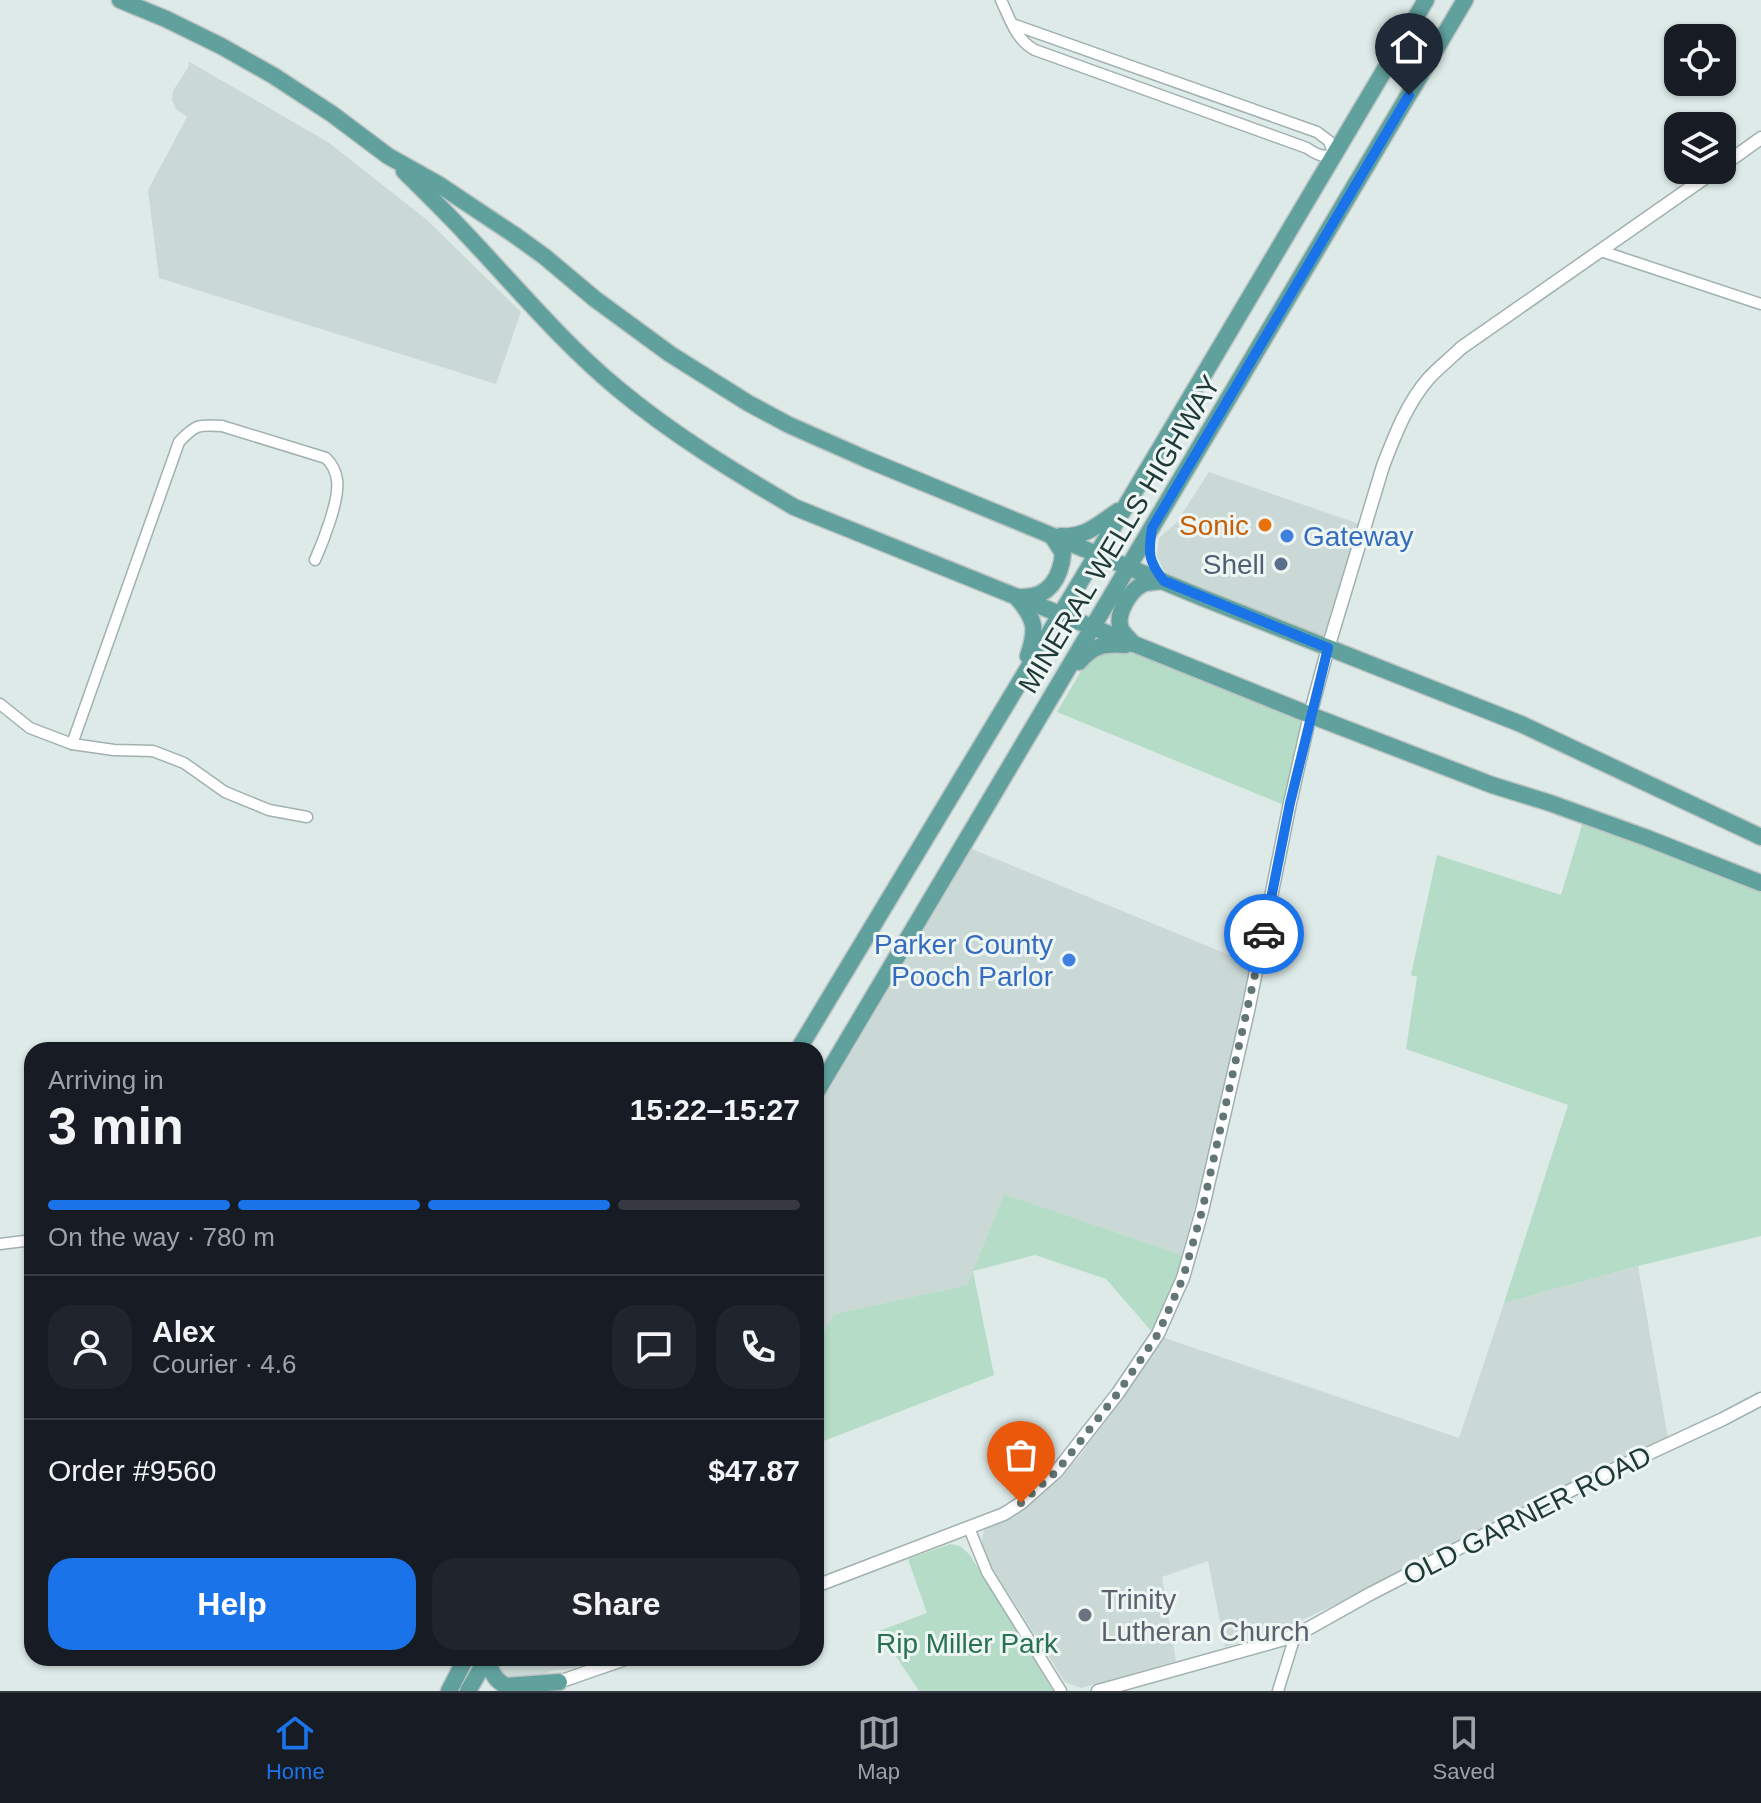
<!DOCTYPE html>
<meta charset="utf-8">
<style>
body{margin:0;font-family:Helvetica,sans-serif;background:#20242c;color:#f1f3f6;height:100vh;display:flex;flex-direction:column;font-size:30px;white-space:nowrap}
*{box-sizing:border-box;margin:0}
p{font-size:26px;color:#9ea1a6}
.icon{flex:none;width:44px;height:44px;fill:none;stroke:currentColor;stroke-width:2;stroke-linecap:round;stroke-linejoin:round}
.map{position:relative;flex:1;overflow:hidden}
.sheet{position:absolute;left:24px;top:1042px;width:800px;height:624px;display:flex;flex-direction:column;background:#171b24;border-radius:24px;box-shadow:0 2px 6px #0004}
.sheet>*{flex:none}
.controls{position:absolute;left:1664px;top:24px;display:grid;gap:16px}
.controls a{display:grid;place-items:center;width:72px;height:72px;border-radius:16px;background:#171b24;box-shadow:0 2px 6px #0004;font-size:40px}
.pin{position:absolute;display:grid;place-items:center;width:68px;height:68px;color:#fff;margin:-82px -34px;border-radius:50% 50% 50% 0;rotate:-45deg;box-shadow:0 0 8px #0007}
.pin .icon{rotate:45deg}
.courier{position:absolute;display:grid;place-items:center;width:80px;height:80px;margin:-40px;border:6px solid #1a73e8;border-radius:50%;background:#fff;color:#222;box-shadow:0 2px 10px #0007}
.headline em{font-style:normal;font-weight:700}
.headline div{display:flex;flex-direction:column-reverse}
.headline{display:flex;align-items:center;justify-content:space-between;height:136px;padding:0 24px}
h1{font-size:52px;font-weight:700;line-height:60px}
.bar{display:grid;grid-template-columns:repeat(4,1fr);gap:12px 8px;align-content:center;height:96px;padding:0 24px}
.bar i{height:10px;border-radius:6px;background:#363941}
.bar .current{background:#1a73e8}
.bar p{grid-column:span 4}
.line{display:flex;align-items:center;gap:20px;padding:0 24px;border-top:2px solid #363941}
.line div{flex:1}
.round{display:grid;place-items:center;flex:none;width:84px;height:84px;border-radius:24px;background:#20242c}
.button{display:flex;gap:16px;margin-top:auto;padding:16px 24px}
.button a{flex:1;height:92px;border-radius:24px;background:#1a73e8;color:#fff;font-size:32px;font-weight:700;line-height:92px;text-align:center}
.button a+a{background:#20242c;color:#f1f3f6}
.tab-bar{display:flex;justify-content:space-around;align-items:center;height:112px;border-top:2px solid #363941;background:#171b24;font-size:22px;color:#9ea1a6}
.tab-bar a{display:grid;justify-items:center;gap:4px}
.tab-bar .current{color:#1a73e8}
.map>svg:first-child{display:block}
.built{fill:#cbd9d6}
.green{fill:#b5dcc7}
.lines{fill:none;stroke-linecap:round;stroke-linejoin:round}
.minor-casing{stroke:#a0b1af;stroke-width:13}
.tertiary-casing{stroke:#a0b1af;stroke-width:15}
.primary-casing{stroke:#bcc4c3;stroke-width:19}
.minor{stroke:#fff;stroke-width:10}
.tertiary{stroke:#fff;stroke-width:12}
.primary{stroke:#60a19d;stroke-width:16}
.done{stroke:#627775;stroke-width:8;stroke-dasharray:0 14.4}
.route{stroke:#1a73e8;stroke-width:10}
.food-dot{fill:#e8710a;stroke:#eef6f4;stroke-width:3}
.shop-dot{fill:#3f7fe0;stroke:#eef6f4;stroke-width:3}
.service-dot{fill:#5c6f8a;stroke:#eef6f4;stroke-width:3}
.worship-dot{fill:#6b7280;stroke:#eef6f4;stroke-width:3}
.labels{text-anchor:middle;stroke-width:6;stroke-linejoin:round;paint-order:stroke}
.food-label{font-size:28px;fill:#c56008;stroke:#eef6f4;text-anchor:end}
.street-label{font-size:28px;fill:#1f3937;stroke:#eef6f4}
.shop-label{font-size:28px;fill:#366cbe;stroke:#eef6f4;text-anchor:start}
.service-label{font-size:28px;fill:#4e5e75;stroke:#eef6f4;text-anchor:end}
.worship-label{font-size:28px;fill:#5b616d;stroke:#eef6f4;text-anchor:start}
.park-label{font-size:28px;fill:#287153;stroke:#eef6f4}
</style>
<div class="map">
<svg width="1761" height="1691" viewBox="0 0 1761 1691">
<rect width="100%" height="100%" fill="#ddeae7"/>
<g class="built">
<polygon points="188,61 328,142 427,220 521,312 496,384 159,278 148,190 187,117 175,108 172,100 173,91 189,66"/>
<polygon points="1209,472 1359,524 1325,635 1312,637 1204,592 1164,571 1157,556 1159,538 1176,523"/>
<polygon points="972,849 1251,964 1212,1142 1182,1255 1004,1194 967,1285 834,1314 816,1345 816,1112"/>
<polygon points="1638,1266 1668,1438 1440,1550 1350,1598 1288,1626 1225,1647 1208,1561 1162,1577 1176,1661 1081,1688 1065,1682 986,1558 981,1547 984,1529 1024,1509 1079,1457 1162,1337 1459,1438 1504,1303"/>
<polygon points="499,1658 601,1658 574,1668 551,1671 520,1683 509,1683 497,1666"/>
</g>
<g class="green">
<polygon points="1112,650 1135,653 1297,719 1302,723 1303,729 1284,805 1057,712 1083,668 1096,655"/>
<polygon points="1583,822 1761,892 1761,1236 1638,1266 1504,1303 1568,1105 1406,1049 1417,977 1411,975 1437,855 1561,895"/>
<polygon points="1004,1194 1182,1255 1173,1286 1153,1333 1106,1279 1035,1255 973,1271 994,1375 816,1444 816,1345 834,1314 967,1285"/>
<polygon points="950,1544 960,1546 970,1555 1053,1691 919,1691 879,1631 927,1613 908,1559"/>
</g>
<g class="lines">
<g class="minor-casing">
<g id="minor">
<path d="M1001,0C1010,19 1016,40 1035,50L1307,148C1317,155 1322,157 1334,155L1329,141L1317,132L1012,24"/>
<polyline points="1601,251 1761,304"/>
<polyline points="0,704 30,728 72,744 114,750 153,751 184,763 225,792 269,810 307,817"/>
<path d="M72,744L179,442C195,425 198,424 222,426L326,458C332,464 336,472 337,480C340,499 323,542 315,560"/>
<polyline points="0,1244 32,1240"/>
<polyline points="969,1528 987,1572 1061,1691"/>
<polyline points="1278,1691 1295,1636"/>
</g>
</g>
<g class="tertiary-casing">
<g id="tertiary">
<polyline points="1722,166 1761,138"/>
<path d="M816,1586L1004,1514L1021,1503L1057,1471L1118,1393L1158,1334L1183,1278L1202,1211L1248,1011L1290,803L1310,715L1328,648L1383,466C1395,435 1407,403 1429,378C1439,367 1451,358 1461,348L1716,170"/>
<polyline points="553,1684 628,1658"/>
<polyline points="1098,1691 1295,1636 1370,1594 1587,1482 1723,1419 1761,1399"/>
</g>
</g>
<g class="primary-casing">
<g id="primary">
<polyline points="120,0 166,19 221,46 274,76 332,114 388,156 438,184 516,236 545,257 595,299 670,354 748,403 789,425 866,459 1203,598 1521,724 1761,837"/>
<path d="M404,171C425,192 447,213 468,236C517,288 562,342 617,388C672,434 733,471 794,507L1310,715L1492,785L1550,803L1647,838L1761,883"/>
<path d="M1061,536C1085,538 1099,524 1118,511"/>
<path d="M1022,597C1049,598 1061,577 1063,553L1052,536"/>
<path d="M1017,598C1036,619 1037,630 1028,656"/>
<path d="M1133,644C1130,639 1123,634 1121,629C1115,614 1130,590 1143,584C1148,582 1156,582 1162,581"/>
<path d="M1079,662C1093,646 1103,643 1125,645"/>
<polyline points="798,1050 1127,504 1426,0"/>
<polyline points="816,1093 1465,0"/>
<path d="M489,1658C489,1670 495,1680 506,1686L559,1682"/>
<polyline points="449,1691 466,1658"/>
<polyline points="468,1691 487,1658"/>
</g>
</g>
<use href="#minor" class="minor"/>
<use href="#tertiary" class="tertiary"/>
<use href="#primary" class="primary"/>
</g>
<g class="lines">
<polyline class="done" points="1021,1503 1057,1471 1118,1393 1158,1334 1183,1278 1202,1211 1264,934"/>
<path class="route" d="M1264,934L1290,803L1328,648L1164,581C1148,561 1148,553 1152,528L1409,95"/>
</g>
<circle class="food-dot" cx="1265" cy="525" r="8"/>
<g class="shop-dot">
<circle cx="1287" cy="536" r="8"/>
<circle cx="1069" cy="960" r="8"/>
</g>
<circle class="service-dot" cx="1281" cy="564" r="8"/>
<circle class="worship-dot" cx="1085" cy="1615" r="8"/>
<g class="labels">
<g class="food-label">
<text x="1249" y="535">Sonic</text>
</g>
<g class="street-label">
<text transform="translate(1119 534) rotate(-59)" y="10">MINERAL WELLS HIGHWAY</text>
<text transform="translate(1527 1515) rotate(-27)" y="10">OLD GARNER ROAD</text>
</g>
<g class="shop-label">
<text x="1303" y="546">Gateway</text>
<text x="1053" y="954" text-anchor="end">Parker County<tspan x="1053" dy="32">Pooch Parlor</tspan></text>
</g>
<g class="service-label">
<text x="1265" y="574">Shell</text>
</g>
<g class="worship-label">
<text x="1101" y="1609">Trinity<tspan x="1101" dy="32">Lutheran Church</tspan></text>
</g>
<g class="park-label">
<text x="967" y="1653">Rip Miller Park</text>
</g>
</g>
</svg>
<div class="controls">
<a><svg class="icon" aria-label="locate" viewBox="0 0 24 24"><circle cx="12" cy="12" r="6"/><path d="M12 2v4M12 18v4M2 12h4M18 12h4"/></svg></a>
<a><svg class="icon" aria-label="layers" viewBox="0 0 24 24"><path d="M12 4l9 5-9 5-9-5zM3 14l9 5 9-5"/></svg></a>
</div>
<div class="pin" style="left:1021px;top:1503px;background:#ea580c"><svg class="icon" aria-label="bag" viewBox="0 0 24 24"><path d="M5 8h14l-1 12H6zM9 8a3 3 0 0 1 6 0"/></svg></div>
<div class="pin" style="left:1409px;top:95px;background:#1f2937"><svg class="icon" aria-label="home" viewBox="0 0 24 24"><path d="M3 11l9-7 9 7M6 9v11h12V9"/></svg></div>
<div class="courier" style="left:1264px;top:934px"><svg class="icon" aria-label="car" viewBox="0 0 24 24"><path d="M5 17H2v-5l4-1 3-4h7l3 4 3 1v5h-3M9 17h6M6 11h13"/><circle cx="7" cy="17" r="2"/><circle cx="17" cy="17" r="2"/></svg></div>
<section class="sheet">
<div class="headline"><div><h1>3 min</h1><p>Arriving in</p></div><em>15:22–15:27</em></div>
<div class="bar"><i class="current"></i><i class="current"></i><i class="current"></i><i></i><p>On the way · 780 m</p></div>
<div class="line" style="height:144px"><a class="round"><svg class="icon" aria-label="person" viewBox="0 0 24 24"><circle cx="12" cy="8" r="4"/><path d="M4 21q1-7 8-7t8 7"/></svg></a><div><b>Alex</b><p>Courier · 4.6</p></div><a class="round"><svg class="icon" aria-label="chat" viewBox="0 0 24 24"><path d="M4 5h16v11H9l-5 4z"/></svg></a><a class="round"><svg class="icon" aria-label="phone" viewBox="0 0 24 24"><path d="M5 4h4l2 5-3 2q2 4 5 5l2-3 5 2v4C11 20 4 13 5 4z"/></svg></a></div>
<div class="line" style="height:104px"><div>Order #9560</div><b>$47.87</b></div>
<div class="button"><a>Help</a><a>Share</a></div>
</section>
</div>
<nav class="tab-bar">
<a class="current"><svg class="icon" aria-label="home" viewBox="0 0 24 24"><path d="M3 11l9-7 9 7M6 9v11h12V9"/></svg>Home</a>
<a><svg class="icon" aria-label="map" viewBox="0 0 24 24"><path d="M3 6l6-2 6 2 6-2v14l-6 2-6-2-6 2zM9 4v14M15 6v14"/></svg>Map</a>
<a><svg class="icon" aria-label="saved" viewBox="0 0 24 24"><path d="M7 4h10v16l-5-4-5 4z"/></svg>Saved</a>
</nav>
